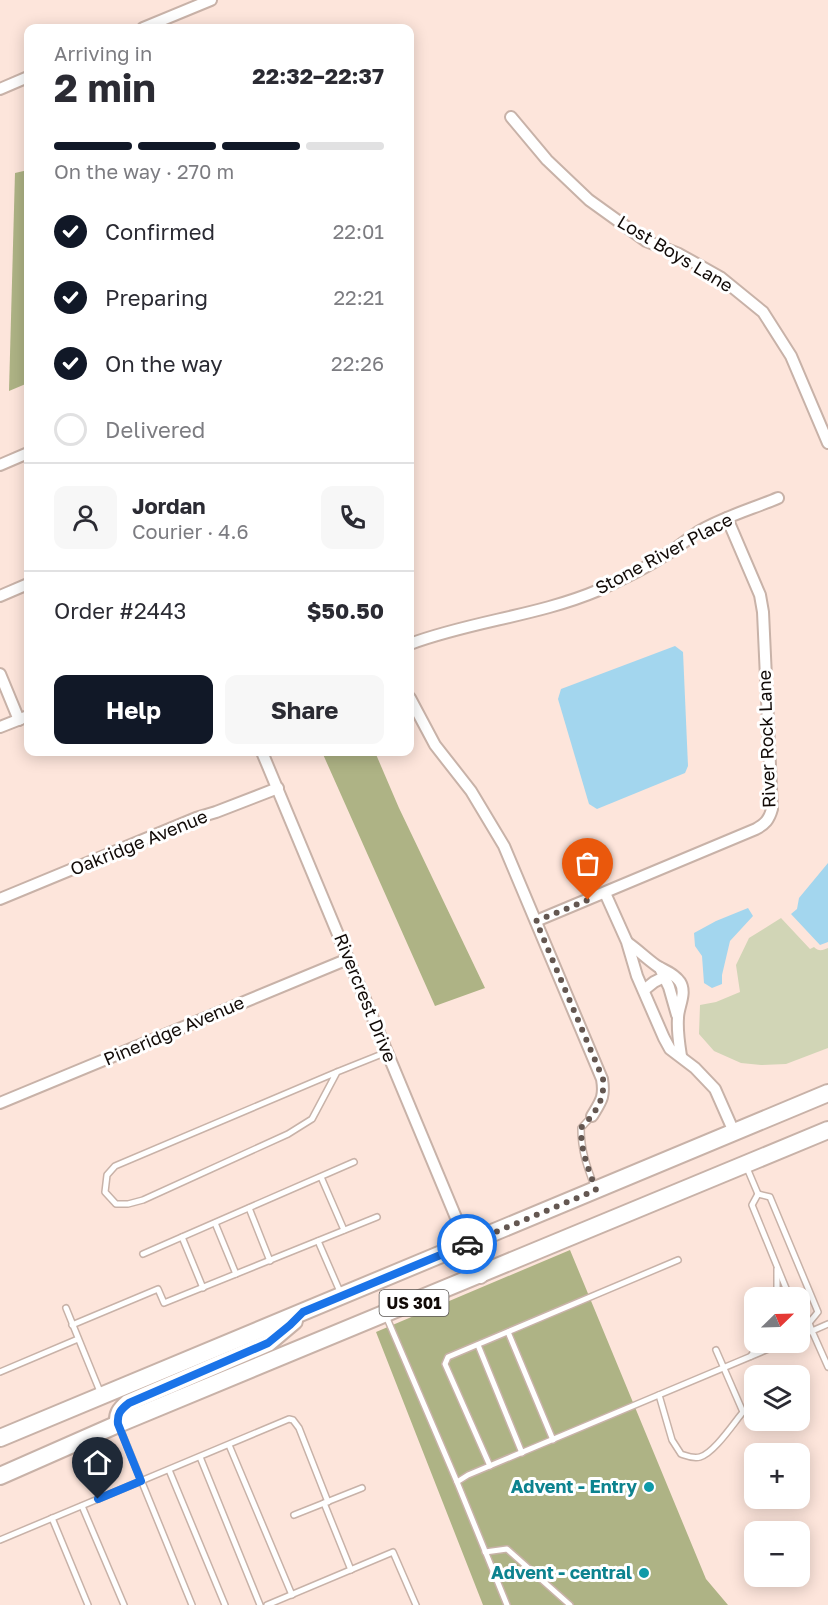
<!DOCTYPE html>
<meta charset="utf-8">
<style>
body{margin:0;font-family:"Golos Text",sans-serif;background:#f7f7f7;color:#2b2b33;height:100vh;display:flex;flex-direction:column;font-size:22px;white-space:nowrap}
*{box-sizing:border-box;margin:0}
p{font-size:20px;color:#7c7c81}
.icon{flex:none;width:33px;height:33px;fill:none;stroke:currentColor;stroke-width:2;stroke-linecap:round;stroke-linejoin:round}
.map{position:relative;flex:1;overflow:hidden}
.panel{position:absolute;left:24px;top:24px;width:390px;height:732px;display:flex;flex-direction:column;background:#fff;border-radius:12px;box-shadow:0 3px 15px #0003}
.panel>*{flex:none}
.needle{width:39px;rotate:67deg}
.fabs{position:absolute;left:744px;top:1287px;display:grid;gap:12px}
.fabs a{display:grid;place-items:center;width:66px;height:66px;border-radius:12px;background:#fff;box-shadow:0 3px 15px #0003;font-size:30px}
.pin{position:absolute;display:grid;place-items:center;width:51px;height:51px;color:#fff;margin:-62px -26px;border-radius:50% 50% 50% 0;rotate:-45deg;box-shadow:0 0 6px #0007}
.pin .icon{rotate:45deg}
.courier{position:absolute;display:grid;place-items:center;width:60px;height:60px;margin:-30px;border:4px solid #1a73e8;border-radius:50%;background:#fff;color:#222;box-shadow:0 2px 8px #0007}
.headline em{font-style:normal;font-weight:700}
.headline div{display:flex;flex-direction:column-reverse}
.headline{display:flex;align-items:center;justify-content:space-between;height:102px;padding:0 30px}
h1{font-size:39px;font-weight:700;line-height:45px}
.bar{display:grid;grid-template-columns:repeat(4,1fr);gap:9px 6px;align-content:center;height:72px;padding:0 30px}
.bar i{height:8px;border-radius:4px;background:#e1e1e2}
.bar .current{background:#111827}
.bar p{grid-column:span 4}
.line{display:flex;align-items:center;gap:15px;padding:0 30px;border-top:2px solid #e1e1e2}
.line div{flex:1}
.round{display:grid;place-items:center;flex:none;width:63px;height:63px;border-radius:12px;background:#f7f7f7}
ol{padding:0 30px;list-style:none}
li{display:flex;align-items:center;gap:18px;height:66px}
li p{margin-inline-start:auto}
li .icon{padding:6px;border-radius:50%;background:#111827;color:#fff;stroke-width:4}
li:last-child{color:#7c7c81}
li i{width:33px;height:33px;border:3px solid #e1e1e2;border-radius:50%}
.button{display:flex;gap:12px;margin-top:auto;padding:12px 30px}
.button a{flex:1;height:69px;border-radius:12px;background:#111827;color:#fff;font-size:24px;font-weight:700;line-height:69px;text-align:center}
.button a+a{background:#f7f7f7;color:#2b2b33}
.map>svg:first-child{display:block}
.green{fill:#d1d5b6}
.forest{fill:#aeb385}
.water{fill:#a3d6ee}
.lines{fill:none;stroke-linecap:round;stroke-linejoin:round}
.lane-casing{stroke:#c8b2a8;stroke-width:8}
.street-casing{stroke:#c8b2a8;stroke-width:14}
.primary-casing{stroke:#c8b2a8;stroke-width:20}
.lane{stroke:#fff;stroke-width:5}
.street{stroke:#fff;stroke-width:10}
.primary{stroke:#fff;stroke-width:16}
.done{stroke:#645751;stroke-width:6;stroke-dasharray:0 10.8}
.route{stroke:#1a73e8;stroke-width:8}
.culture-dot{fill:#0f9aa8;stroke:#fff;stroke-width:2}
.labels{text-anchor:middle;stroke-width:6;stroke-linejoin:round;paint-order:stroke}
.shield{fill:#fff;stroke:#585451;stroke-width:1.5}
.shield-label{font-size:16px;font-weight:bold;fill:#110a07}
.street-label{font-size:18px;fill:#110a07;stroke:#fff}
.culture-label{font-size:18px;font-weight:bold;fill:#0d838f;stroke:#fff;text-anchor:end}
</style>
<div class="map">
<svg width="828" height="1605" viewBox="0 0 828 1605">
<rect width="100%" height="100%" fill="#fde5db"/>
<path class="green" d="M781,918L810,949L814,947C819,952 823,950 828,948V1048L786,1064L761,1065L741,1063L714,1051L699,1034L700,1005L716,1002L740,992L736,965L749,938Z"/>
<g class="forest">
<polygon points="28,170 28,383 9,391 15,173"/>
<polygon points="322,752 375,752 399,808 485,988 435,1006"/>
<polygon points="570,1250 706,1579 728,1605 483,1605 376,1332"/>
</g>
<g class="water">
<polygon points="675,646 683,652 688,766 685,773 597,809 589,804 558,699 561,689"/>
<polygon points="828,863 828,942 820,945 791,914 797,909 799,898"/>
<polygon points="748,908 753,916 730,941 722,975 722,984 712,988 704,983 702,956 695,946 694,933 716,921"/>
</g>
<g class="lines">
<g class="lane-casing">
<g id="lane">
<polyline points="337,1072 312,1119 288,1134 143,1200 128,1204 116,1204 105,1192 107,1175 115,1166 337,1072 387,1052"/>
<path d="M592,1116L581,1128C581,1151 587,1167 595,1188"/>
<polyline points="747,1168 758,1194"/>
<polyline points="321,1177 344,1230"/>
<polyline points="249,1208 270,1261"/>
<polyline points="215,1223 236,1274"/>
<polyline points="182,1237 203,1288"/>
<polyline points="318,1241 341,1294"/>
<polyline points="143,1254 354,1162"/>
<polyline points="777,1269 777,1298"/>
<polyline points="790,1298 752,1205 758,1194 770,1197 818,1312 809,1323"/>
<polyline points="66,1308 101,1394"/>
<polyline points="386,1316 457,1482 468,1475 785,1342"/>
<polyline points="800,1319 809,1323 812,1331 800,1336"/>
<polyline points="828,1324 812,1331 828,1367"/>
<polyline points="72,1325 158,1289 164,1303 377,1217"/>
<polyline points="508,1332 553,1440"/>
<polyline points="478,1345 522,1453"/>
<polyline points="751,1356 760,1342"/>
<polyline points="0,1372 78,1339"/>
<path d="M659,1395L672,1440L681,1454C687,1456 693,1459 700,1457C714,1453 733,1424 743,1412L716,1350"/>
<polyline points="119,1426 192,1605"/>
<polyline points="229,1445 292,1595"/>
<polyline points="200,1457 260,1605"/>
<polyline points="490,1466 445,1364 448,1357 678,1260"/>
<polyline points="169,1470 225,1605"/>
<polyline points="457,1482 507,1605"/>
<polyline points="324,1503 351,1570"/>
<polyline points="82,1506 124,1605"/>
<polyline points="294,1515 362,1488"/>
<polyline points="52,1518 88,1605"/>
<polyline points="0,1540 289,1419 293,1420 299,1428 328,1502"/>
<polyline points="485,1552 507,1549 570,1605"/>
<polyline points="267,1605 393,1552 416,1605"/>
</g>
</g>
<g class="street-casing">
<g id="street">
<polyline points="143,28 211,0"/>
<polyline points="0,89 28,77"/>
<polyline points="511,117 547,160 589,200 646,241 679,254 720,277 763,312 791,356 828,443"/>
<polyline points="0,465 28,453"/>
<polyline points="0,596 28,584"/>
<path d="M410,644C471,621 538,616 599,590C621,580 644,569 664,556C676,549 686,540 698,532C723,517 752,509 778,498"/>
<polyline points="0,674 19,720"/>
<path d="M410,698L435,745L471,791L504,846L602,1079C605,1097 601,1101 592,1116"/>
<polyline points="0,727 28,716"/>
<polyline points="262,752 467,1244"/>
<polyline points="605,893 627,942 637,976 664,1038 670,1049 695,1068 715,1089 734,1132"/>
<polyline points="0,899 196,818 216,812 278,788"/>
<path d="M536,921L756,829C765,824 769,820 772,809L763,612L760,595L727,518"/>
<path d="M628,943C638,950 647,959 657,966C665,971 674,973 680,982C687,993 678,1007 678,1018C677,1031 679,1043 681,1056"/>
<polyline points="660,968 669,987 677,1015"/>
<polyline points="644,990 654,982 664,977"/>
<polyline points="0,1103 348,959"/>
</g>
</g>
<g class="primary-casing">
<g id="primary">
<polyline points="467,1244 480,1275"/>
<path d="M118,1424C117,1414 120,1410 128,1403L268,1343L294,1321"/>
<polyline points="0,1438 828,1093"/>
<polyline points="0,1476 118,1424 828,1130"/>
</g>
</g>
<use href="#lane" class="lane"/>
<use href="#street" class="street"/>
<use href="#primary" class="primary"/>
</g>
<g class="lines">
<path class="done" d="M467,1244L596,1190C588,1168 581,1152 581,1128C595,1113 605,1101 603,1079L536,921L588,900"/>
<path class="route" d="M98,1499L141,1481L118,1424C117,1414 120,1410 129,1403L268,1343L290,1325L303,1312L467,1244"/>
</g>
<g class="culture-dot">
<circle cx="649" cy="1487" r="6"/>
<circle cx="644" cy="1573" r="6"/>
</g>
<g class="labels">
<rect class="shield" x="379.5" y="1290" width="69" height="26" rx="4.5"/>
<g class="shield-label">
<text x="414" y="1309">US 301</text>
</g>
<g class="street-label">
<text transform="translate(675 254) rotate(31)" y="6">Lost Boys Lane</text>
<text transform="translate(664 554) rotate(-28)" y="6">Stone River Place</text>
<text transform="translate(767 739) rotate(-92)" y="6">River Rock Lane</text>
<text transform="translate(139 843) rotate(-22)" y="6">Oakridge Avenue</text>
<text transform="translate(365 998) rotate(68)" y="6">Rivercrest Drive</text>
<text transform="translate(174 1031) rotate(-23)" y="6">Pineridge Avenue</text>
</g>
<g class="culture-label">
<text x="637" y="1493">Advent - Entry</text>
<text x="632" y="1579">Advent - central</text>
</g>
</g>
</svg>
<div class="fabs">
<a><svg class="needle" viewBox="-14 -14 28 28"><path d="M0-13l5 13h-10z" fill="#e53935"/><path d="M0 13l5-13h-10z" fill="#7c7c81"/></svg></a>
<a><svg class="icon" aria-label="layers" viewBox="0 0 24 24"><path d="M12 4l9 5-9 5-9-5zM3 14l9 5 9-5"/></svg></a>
<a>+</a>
<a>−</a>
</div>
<div class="pin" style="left:588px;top:900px;background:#ea580c"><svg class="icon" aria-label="bag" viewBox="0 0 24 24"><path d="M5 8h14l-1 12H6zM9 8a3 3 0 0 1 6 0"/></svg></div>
<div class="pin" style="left:98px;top:1499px;background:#1f2937"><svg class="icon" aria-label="home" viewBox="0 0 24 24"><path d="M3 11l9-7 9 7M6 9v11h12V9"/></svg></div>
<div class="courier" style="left:467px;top:1244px"><svg class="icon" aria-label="car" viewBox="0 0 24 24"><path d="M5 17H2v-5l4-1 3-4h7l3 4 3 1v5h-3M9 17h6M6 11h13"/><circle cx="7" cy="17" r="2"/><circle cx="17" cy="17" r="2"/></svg></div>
<section class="panel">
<div class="headline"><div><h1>2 min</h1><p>Arriving in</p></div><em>22:32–22:37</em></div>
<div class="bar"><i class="current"></i><i class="current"></i><i class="current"></i><i></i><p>On the way · 270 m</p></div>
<ol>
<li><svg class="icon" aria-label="check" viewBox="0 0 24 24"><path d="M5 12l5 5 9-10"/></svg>Confirmed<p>22:01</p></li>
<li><svg class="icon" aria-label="check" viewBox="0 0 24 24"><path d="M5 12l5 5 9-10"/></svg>Preparing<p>22:21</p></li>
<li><svg class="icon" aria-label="check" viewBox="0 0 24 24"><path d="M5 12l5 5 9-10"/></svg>On the way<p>22:26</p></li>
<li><i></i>Delivered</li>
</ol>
<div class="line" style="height:108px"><a class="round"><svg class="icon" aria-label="person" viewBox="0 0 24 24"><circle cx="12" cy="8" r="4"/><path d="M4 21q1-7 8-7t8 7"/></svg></a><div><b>Jordan</b><p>Courier · 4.6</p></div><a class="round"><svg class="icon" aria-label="phone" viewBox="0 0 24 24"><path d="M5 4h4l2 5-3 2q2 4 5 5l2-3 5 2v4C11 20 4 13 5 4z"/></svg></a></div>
<div class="line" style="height:78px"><div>Order #2443</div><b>$50.50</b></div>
<div class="button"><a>Help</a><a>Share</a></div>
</section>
</div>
